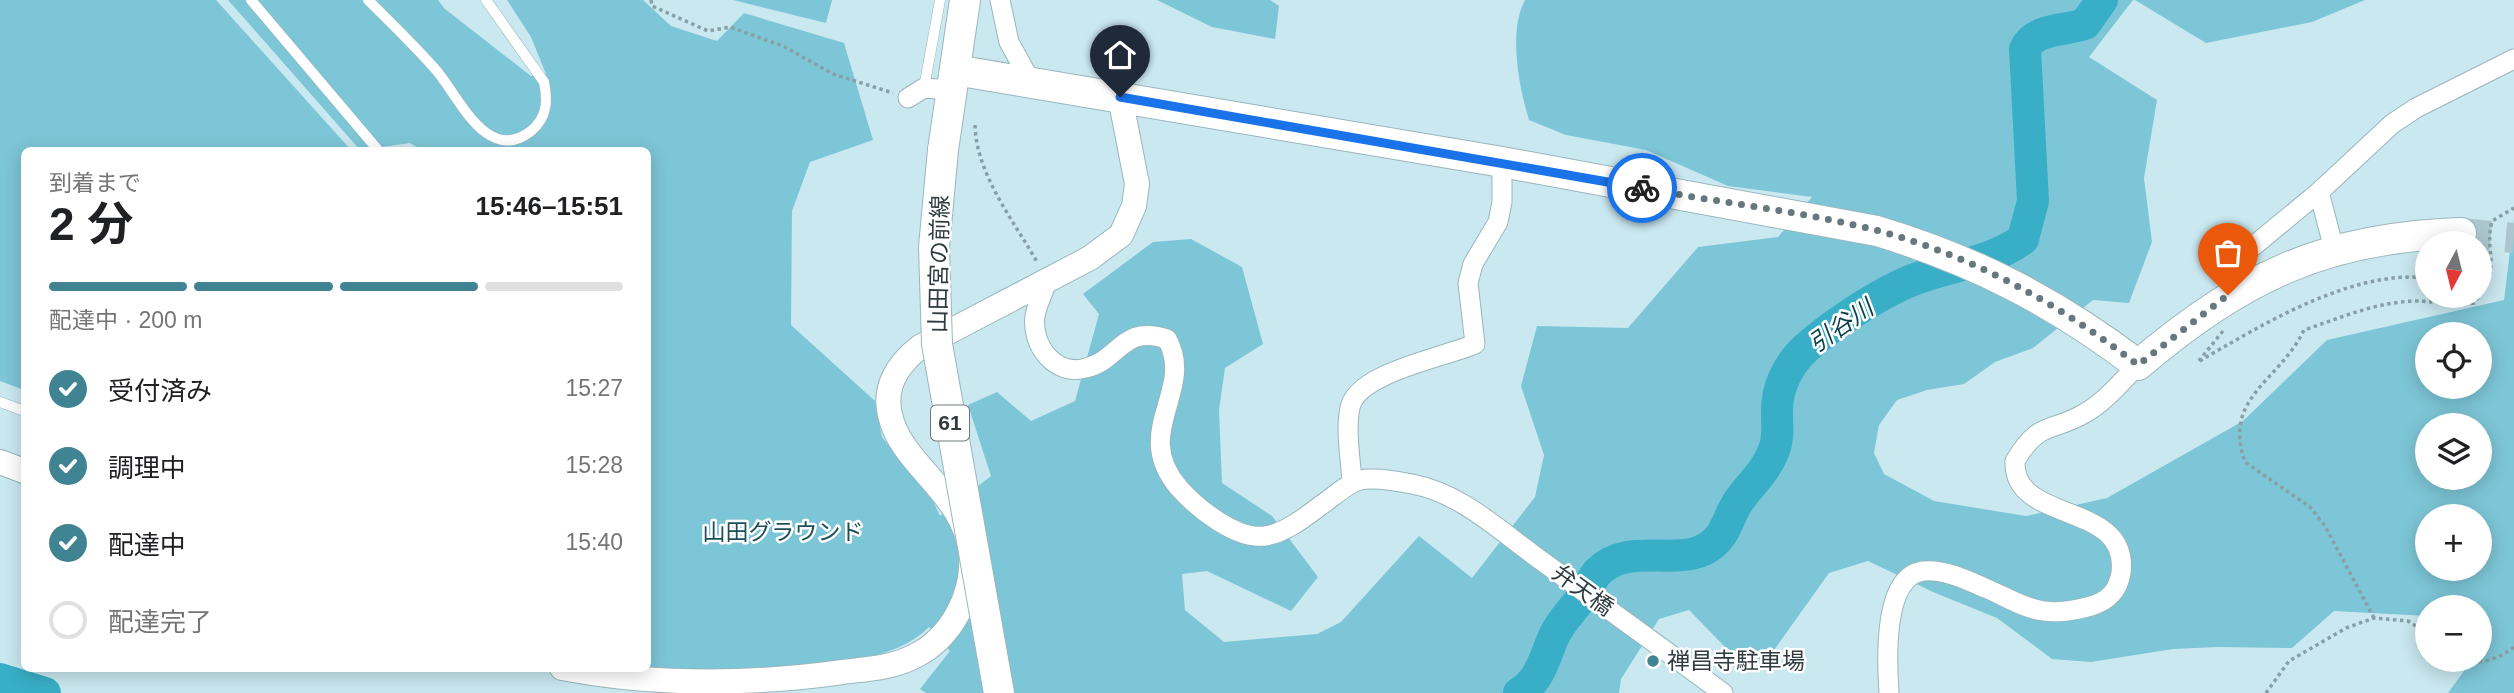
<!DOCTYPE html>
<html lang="ja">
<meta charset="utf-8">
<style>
body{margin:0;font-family:Helvetica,"Noto Sans JP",sans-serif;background:#f6f6f6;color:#202124;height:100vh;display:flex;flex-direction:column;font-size:26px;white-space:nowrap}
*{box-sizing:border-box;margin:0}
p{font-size:23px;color:#757577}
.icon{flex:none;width:38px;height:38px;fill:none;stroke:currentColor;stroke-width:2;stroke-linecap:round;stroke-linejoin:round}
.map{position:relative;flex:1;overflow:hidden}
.sheet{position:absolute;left:21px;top:147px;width:630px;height:525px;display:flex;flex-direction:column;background:#fff;border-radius:10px;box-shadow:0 4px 18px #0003}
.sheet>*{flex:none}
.needle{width:46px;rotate:187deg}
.controls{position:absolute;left:2415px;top:231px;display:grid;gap:14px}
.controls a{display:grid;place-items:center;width:77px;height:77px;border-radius:50%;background:#fff;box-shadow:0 4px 18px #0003;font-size:35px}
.pin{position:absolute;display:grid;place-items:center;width:60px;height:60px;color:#fff;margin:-72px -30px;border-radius:50% 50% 50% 0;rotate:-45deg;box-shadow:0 0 7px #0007}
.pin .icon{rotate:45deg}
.courier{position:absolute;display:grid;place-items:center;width:70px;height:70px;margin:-35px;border:5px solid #1a73e8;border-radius:50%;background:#fff;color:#222;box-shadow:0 2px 9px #0007}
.summary em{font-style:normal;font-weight:700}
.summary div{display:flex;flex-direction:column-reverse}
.summary{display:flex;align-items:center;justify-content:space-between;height:119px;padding:0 28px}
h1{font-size:46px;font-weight:700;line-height:52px}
.bar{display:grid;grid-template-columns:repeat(4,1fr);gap:10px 7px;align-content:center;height:84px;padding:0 28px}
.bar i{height:9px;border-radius:5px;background:#e0e0e0}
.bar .selected{background:#408392}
.bar p{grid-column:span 4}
ol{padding:0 28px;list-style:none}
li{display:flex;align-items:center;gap:21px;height:77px}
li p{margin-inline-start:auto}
li .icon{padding:7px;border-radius:50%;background:#408392;color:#fff;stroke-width:4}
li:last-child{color:#757577}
li i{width:38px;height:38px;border:4px solid #e0e0e0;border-radius:50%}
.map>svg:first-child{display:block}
.green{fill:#7dc6d7;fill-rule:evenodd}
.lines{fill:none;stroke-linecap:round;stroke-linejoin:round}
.river{stroke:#38afc7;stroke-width:32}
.primary-tunnel{stroke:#abc6cd;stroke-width:30;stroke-dasharray:30 15;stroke-linecap:butt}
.service-casing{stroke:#99b6bd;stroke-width:11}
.minor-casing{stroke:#99b6bd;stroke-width:21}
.tertiary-casing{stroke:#99b6bd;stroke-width:26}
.primary-casing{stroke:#99b6bd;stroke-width:32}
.path{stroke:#889fa5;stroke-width:3.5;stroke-dasharray:3.5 3.5;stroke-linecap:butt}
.service{stroke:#fff;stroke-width:10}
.minor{stroke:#fff;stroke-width:19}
.tertiary{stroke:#fff;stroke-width:24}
.primary{stroke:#fff;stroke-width:30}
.primary-bridge-casing{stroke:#99b6bd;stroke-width:32;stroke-linecap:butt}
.primary-bridge{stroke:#fff;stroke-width:30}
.done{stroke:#66787d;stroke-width:7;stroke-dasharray:0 12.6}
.route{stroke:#1a73e8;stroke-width:9}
.poi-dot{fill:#408392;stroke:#fff;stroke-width:2.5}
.labels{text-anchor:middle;stroke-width:5;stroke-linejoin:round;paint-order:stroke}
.shield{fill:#fff;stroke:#6e7679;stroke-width:2}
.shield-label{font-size:21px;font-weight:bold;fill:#303c3f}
.street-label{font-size:23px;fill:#303c3f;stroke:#fff}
.park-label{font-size:23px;fill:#1d4f59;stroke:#fff}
.poi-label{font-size:23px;fill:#303c3f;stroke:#fff;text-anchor:start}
.water-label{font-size:24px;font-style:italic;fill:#0c414c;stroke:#fff}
</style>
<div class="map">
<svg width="2514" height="693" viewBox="0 0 2514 693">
<rect width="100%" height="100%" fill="#cae8f0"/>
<g class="green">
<polygon points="0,0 216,0 351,150 24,150 24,390 0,381"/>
<path d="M228,0H438L445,9L531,76L546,74L531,37L507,0H643L671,26L717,41L744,13L844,43L873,140L810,162L792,211L791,325L875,401L882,437L933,501L940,516L991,476L968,405L997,392L1031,421L1075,401L1099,314L1083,294L1153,242L1191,239L1242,267L1263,344L1225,368L1219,410L1222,483L1272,516L1318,577L1291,611L1207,571L1182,574L1185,610L1224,642L1317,634L1341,622L1419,536L1472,578L1535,497L1544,455L1521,386L1537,326L1628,328L1698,247L1778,237L1812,197L1728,186L1646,150L1566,135L1529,120C1519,87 1508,31 1525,0H2133L2089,57L2157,100L2144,178L2152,242L2129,303L2093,300L2033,348L1995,362L1964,384L1927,390L1897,400L1879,425L1874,453L1884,474L1934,501L2026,516L2107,498L2243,421L2327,340L2504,300L2514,219V693H2448L2472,660H2480V649L2488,637L2480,632V607H2427V616L2334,611L2292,648L2218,647L2173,649L2091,662L2052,659L1997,618L1933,592L1868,561L1829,573L1762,667L1725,647L1689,610L1659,619L1621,679L1619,693H926L920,689L950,651L929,627C878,680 718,671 648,668V150H422L410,143L360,150ZM2427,334H2480V387H2427ZM2427,425H2480V478H2427ZM2427,516H2480V569H2427Z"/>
<polygon points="733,0 832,0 826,23"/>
<polygon points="1157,0 1270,0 1279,6 1275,39 1212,27"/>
<polygon points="2135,0 2365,0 2312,22 2206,43"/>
</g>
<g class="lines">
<g class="river">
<polyline points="0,679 45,693"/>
<path d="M1519,693C1541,680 1544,658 1554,636C1561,621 1572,611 1582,597C1588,589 1592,577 1599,571C1634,537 1692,576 1721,535C1728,525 1731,512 1738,502C1750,484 1766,472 1774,450C1779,437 1777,427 1777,413C1776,389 1788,364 1806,348C1830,326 1870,300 1899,286C1938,266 1987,266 2023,239L2033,201L2025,49C2034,28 2065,31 2085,24L2102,0"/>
</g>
<polyline class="primary-tunnel" points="2461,233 2514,238"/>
<g class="service-casing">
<g id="service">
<polyline points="251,0 378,150"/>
<path d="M368,0C391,23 415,46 436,70C458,95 487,166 531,131C547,118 548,101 544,82L486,0"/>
<polyline points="924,88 940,0"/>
<polyline points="0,402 24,411"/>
</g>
</g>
<g class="minor-casing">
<g id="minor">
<polyline points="1000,0 1009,42 1031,82"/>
<polyline points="908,98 924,88 951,90"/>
<polyline points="2334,249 2319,192 2392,124 2416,108 2514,59"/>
<polyline points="2228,267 2319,192"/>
<path d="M1047,280C1044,292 1037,304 1035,316C1031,345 1055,377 1086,368C1120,360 1122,324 1167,339C1196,391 1130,431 1179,488C1197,508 1236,540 1265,536C1285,533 1304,518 1320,506C1332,498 1346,484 1360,480C1375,477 1397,481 1412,484C1461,493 1500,531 1539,559C1600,603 1662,648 1723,693"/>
<path d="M1352,483C1351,460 1345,431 1350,408C1356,373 1445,357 1475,344L1468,283L1473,264L1498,222L1502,202V162"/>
<path d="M1889,693C1887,663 1882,575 1924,571C1944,569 1967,580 1985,588C2003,595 2024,609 2044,611C2059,613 2077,610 2091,606C2108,601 2118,591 2121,573C2130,500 2012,525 2015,461C2040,419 2052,433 2085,413C2106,401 2121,382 2138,365"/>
</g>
</g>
<g class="tertiary-casing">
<g id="tertiary">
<polyline points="0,462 24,471"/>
<path d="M562,668C656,686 749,685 843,672C867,669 892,668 915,656C951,638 974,595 971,555C965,492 902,467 890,415C883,386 899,363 920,347L1090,258L1121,235L1134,206L1137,184L1120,97"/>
</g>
</g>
<g class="primary-casing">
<g id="primary">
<path d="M955,70L1502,162L1877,231C1974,260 2057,303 2138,365C2241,278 2324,237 2461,233"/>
<polyline points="943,150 965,0"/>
</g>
</g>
<g class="path">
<polyline points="651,0 652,6 708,31 730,27 783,46 833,74 893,93"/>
<path d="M975,125C976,174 1014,221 1037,262"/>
<path d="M2480,294C2501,261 2484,254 2492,221L2514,208"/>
<path d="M2223,331L2198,362C2260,326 2352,269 2427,278"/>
<path d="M2374,618L2325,526L2310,507L2245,462C2222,397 2279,382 2304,330C2340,318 2376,302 2415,301C2435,301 2454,306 2474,303L2479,296"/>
<path d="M2458,660C2478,665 2498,660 2514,647"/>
<polyline points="2266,693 2289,661 2346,628 2374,618 2408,621 2427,633"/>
</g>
<use href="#service" class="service"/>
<use href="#minor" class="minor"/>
<use href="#tertiary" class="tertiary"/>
<use href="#primary" class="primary"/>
<g class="primary-bridge-casing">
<polyline id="primary-bridge" points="943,150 934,247 937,344 999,693"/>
</g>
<use href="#primary-bridge" class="primary-bridge"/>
</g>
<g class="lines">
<path class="done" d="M1642,188C1721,203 1802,211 1879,231C1975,257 2059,304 2138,365L2228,295"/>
<polyline class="route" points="1120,97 1642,188"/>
</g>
<circle class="poi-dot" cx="1653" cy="661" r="7"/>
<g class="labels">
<rect class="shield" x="931" y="405.5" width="38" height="35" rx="5"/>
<g class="shield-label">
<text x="950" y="430">61</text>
</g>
<g class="street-label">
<text transform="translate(939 264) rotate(-89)" y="8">山田宮の前線</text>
<text transform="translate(1583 590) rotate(36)" y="8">弁天橋</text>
</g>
<g class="park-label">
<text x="783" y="540">山田グラウンド</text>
</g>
<g class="poi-label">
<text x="1667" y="669">禅昌寺駐車場</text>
</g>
<g class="water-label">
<text transform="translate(1841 326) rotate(-35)" y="8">引谷川</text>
</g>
</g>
</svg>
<div class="controls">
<a><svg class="needle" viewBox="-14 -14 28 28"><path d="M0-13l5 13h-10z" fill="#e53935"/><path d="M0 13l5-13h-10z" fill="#757577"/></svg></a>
<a><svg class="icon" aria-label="locate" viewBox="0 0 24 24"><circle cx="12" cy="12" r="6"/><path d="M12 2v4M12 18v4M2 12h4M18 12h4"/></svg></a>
<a><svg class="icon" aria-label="layers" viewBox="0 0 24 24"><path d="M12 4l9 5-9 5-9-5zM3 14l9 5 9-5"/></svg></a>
<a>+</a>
<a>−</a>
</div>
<div class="pin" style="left:2228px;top:295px;background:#ea580c"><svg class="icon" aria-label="bag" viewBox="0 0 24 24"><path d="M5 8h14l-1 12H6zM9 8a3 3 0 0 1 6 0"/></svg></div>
<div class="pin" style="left:1120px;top:97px;background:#1f2937"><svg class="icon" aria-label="home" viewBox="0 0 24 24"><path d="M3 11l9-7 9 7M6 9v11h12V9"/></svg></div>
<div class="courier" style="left:1642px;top:188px"><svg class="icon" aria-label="bike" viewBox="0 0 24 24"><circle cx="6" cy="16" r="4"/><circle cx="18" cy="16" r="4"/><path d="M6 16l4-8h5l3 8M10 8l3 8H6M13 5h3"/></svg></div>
<section class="sheet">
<div class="summary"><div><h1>2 分</h1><p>到着まで</p></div><em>15:46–15:51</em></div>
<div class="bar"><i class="selected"></i><i class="selected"></i><i class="selected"></i><i></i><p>配達中 · 200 m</p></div>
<ol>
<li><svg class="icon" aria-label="check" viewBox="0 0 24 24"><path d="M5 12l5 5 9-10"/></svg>受付済み<p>15:27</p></li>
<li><svg class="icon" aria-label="check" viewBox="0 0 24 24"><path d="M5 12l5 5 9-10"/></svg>調理中<p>15:28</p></li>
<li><svg class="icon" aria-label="check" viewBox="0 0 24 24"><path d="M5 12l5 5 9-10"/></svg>配達中<p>15:40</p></li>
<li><i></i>配達完了</li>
</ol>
</section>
</div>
